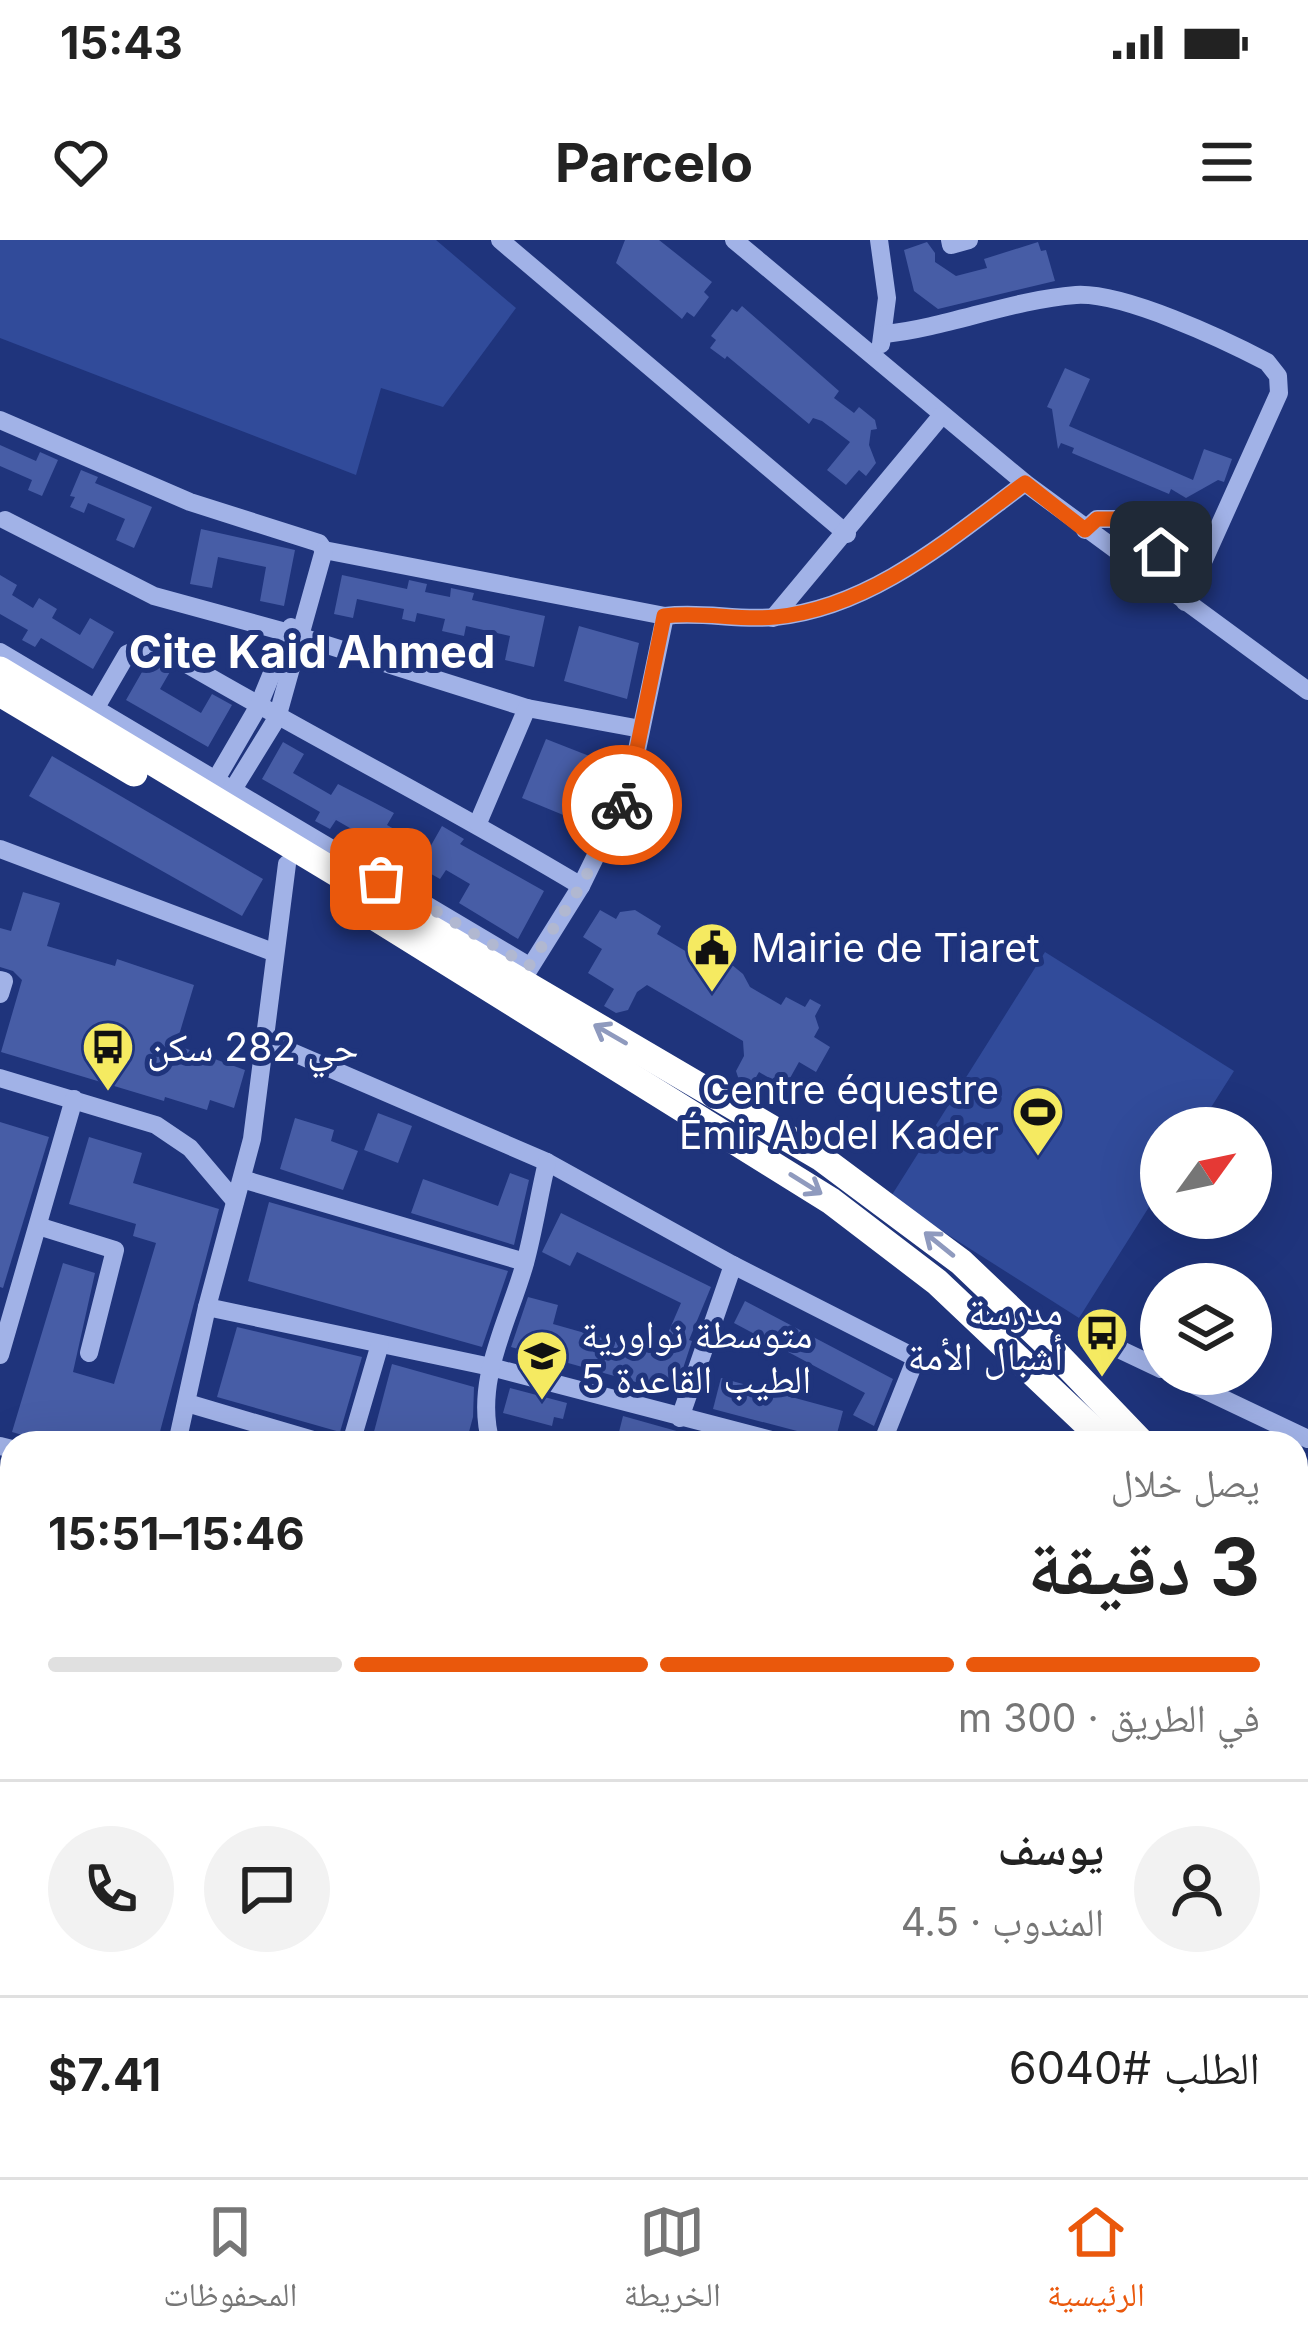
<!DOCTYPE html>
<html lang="ar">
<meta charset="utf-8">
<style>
body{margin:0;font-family:Inter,"Noto Naskh Arabic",sans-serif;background:#f2f2f2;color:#222;direction:rtl;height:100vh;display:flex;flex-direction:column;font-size:45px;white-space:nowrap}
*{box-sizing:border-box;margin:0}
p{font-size:39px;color:#767676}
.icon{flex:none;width:66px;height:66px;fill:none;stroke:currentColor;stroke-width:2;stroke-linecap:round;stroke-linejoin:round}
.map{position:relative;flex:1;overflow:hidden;direction:ltr}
.drawer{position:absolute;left:0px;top:1191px;width:1308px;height:747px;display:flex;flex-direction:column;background:#fff;border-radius:36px 36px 0 0;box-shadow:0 12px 48px #0002;direction:rtl}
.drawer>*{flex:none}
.needle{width:78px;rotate:57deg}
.controls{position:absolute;left:1140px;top:867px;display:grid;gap:24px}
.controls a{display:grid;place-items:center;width:132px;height:132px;border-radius:50%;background:#fff;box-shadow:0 12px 48px #0002;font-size:60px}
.pin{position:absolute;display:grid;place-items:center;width:102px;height:102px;color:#fff;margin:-51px;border-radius:24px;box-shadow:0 6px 18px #0006}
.courier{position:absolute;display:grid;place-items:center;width:120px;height:120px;margin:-60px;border:9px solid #ea580c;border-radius:50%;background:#fff;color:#222;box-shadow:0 3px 15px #0007}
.headline em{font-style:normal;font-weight:700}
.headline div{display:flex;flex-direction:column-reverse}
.headline{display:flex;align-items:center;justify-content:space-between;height:204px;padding:0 48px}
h1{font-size:78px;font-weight:700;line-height:90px}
.bar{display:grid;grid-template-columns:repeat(4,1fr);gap:18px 12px;align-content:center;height:144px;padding:0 48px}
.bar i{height:15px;border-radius:9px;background:#e0e0e0}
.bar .on{background:#ea580c}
.bar p{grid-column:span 4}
.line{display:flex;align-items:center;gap:30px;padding:0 48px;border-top:3px solid #e0e0e0}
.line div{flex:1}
.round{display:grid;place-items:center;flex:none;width:126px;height:126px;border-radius:63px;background:#f2f2f2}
.status{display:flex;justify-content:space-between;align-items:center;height:84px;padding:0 60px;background:#fff;direction:ltr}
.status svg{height:33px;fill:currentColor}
header{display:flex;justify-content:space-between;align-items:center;height:156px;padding:0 48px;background:#fff;font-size:54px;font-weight:700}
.tab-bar{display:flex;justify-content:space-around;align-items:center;height:168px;border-top:3px solid #e0e0e0;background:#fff;font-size:33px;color:#767676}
.tab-bar a{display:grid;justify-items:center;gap:6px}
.tab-bar .on{color:#ea580c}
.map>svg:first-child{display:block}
.green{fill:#314b9a}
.building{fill:#475da6}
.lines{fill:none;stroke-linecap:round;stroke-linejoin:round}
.minor{stroke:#a1b2e7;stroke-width:18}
.major{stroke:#e3e7fd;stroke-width:24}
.highway{stroke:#fff;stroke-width:27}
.oneway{stroke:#8f9abe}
.done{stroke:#b1b8d1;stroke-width:12;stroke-dasharray:0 21.6}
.route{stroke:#ea580c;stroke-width:15}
.labels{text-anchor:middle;stroke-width:10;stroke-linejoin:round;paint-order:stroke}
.poi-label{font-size:39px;fill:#fff;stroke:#1f347c;text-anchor:start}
.quarter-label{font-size:45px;font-weight:bold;fill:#fff;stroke:#1f347c}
</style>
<div class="status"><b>15:43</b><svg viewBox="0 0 49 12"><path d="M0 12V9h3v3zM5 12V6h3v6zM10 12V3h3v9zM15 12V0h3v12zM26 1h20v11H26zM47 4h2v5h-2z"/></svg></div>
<header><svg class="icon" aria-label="menu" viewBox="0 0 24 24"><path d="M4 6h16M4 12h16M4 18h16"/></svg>Parcelo<svg class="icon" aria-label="heart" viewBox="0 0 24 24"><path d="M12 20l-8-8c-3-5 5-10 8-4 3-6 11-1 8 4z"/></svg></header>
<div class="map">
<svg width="1308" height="1937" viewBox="0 0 1308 1937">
<rect width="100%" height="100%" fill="#1f347c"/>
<g class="green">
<polygon points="0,0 436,0 516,68 443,167 381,148 356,235 0,98"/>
<polygon points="1045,712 1234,831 1198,888 1161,888 1161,948 1079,1078 890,958"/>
<polygon points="762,1926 927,1926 929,1933 915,1937 753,1937 750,1931"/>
</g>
<g class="building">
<polygon points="625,0 659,0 712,42 704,52 709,57 694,77 687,72 682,79 616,23"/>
<polygon points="927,2 935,13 935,22 956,36 987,28 984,19 1038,2 1041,11 1046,10 1055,41 938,69 914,51 904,10"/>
<polygon points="742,66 839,151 834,158 854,173 859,167 875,180 877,189 871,190 869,205 876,223 866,236 859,230 846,245 827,230 850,202 822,181 813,178 809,184 727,116 725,119 710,108 716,100 711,96 732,69 737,72"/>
<polygon points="1065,128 1090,139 1069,186 1193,240 1204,209 1232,219 1224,242 1218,240 1186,258 1171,249 1169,254 1072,213 1074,208 1061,203 1058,209 1052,169 1047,167"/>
<polygon points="0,205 36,221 40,212 58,220 42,256 28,250 32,240 0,226"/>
<polygon points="81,230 98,237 95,243 152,267 134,308 116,300 125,279 88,263 84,273 70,267 75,257 70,256"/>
<polygon points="201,289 295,310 284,366 260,361 266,327 218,317 212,348 190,344"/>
<polygon points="0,335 17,345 12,355 33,368 39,358 57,369 52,378 80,395 90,378 114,392 93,429 41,398 35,407 22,400 28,390 0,374"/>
<polygon points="342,335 407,349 409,340 427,344 425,352 450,357 451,348 474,353 472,360 545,376 534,427 505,420 510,396 466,386 464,396 442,391 445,379 417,373 415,382 402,379 404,369 357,359 353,378 334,374"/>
<polygon points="579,386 639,403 627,459 564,441"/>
<polygon points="150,418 171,430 160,449 201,473 212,454 232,465 208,507 126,460"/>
<polygon points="546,499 597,519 573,579 522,558"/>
<polygon points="283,502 304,514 293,533 331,555 338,544 375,563 394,573 387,585 429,609 442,586 464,599 460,604 544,651 518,699 459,663 470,644 446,630 440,639 375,602 369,612 357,605 362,595 336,580 330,589 315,581 320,572 262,539"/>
<polygon points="52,516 263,639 242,676 29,556"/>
<polygon points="23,652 60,663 47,706 115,726 117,719 194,745 176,805 245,830 234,868 210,860 207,870 165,857 164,861 1,812 22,740 13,731 0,727 0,688 11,691"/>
<polygon points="600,670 616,679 620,672 635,670 661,686 657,694 692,715 711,714 726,720 743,734 750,747 781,765 786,757 805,767 810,759 821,765 815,776 819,788 814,797 830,807 816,832 799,822 785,847 759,832 749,849 740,843 736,831 744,816 743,801 647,745 637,752 628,770 616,773 604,766 614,749 588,733 602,709 583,697"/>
<polygon points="378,873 412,886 398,923 364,910"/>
<polygon points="295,878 334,890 331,901 358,911 343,950 280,929"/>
<polygon points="0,882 49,897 3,1048 0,1047"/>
<polygon points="89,897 142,913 133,943 219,969 157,1203 50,1203 12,1192 63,1023 95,1033 73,1132 114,1144 156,1003 133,996 136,984 69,964"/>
<polygon points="510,933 529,940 514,1005 411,973 423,939 498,966"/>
<polygon points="269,962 508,1031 482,1107 248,1041"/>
<polygon points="561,973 711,1047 689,1100 692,1101 675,1153 511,1107 528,1057 558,1065 553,1084 659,1114 681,1063 577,1012 570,1026 542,1012"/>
<polygon points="745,1061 893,1139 874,1186 853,1175 865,1153 734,1083"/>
<polygon points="237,1087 362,1117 340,1192 217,1157"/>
<polygon points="392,1124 474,1147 473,1177 466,1203 371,1203"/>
<polygon points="721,1138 843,1171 835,1201 713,1169"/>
<polygon points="510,1148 567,1163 563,1179 554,1177 552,1186 503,1173"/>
<polygon points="623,1176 705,1199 704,1203 617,1200"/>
</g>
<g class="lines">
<g class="minor">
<polyline points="500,0 847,294"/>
<polyline points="734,0 1025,243 1308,451"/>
<polyline points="879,0 887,58 881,104"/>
<polyline points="950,0 951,5 969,0"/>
<path d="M885,94C949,87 1011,60 1076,55C1123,52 1223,99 1267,122L1278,136L1279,153L1185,362"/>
<polyline points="0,180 190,262 319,303 324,310 665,376 629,548 581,646 521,742"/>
<polyline points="5,280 154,356 289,393 527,468 641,489"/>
<polyline points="1085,290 1097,279 1121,279 1194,340"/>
<path d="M665,376C702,371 738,381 775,377C871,368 951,298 1025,243"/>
<polyline points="773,378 942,175"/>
<polyline points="0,412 529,726"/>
<path d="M95,469L127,414L151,403C293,488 440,561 581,646"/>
<polyline points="215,541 258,467 291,387"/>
<polyline points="232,551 277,478 324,310"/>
<polyline points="478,583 527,468"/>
<polyline points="0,609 273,712"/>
<polyline points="0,740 4,741 0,754"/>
<polyline points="264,800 547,922 733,1025 916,1118 882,1203"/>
<polyline points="0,838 156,885 190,908 235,961"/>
<polyline points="242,939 525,1022"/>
<polyline points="38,986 115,1010 89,1113"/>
<polyline points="207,1067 491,1127 783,1203"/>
<polyline points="1085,1093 1161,1129"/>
<polyline points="0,1115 74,859"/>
<polyline points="1171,1134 1308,1199"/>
<polyline points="187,1163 323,1203"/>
<polyline points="680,1178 733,1025"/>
<polyline points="177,1203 207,1067 252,899 287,624"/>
<polyline points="351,1203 380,1104"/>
<path d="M491,1203C473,1141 509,1081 525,1023C534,990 539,955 547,922"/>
<polyline points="0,1206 12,1209"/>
<polyline points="0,1346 12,1350"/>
<polyline points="0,1505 12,1509"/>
<polyline points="0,1572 12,1521"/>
<polyline points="0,1631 12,1635"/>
<polyline points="0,1818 12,1830"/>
<polyline points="0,1887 12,1891"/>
<polyline points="229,1926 262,1935"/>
<polyline points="739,1926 743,1937"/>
<polyline points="956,1935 982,1926"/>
<polyline points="388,1937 391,1926"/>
<polyline points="489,1937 492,1926"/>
</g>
<polyline class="major" points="102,1926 124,1937"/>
<g class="highway">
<polyline points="0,430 358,646 820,917 961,1022 1044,1101 1142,1203"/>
<polyline points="0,453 134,533"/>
<polyline points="362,669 831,961 937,1042 1107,1203"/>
<polyline points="1296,1334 1308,1339"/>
<polyline points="1296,1432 1308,1416"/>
<polyline points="1296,1572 1308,1588"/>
</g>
</g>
<defs><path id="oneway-shaft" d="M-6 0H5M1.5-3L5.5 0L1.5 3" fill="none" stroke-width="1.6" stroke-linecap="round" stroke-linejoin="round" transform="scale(3)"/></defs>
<g class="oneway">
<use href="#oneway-shaft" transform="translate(610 794) rotate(-150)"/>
<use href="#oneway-shaft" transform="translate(806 944) rotate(32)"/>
<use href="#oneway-shaft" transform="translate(939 1004) rotate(-141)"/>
</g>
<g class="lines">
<polyline class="done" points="381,639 529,726 581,646 622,565"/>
<path class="route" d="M622,565L629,548L664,376C702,371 739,381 775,377C871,368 951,298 1025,243L1085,290L1097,279H1121L1161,312"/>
</g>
<defs>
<g id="civic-pin" transform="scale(2.7)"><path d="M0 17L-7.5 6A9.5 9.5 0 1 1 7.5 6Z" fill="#f5ea61" stroke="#1f347c"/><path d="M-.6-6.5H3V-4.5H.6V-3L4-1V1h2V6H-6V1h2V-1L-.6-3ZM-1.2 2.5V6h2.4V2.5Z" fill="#111"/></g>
<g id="bus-pin" transform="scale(2.7)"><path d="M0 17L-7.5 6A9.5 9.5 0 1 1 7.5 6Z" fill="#f5ea61" stroke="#1f347c"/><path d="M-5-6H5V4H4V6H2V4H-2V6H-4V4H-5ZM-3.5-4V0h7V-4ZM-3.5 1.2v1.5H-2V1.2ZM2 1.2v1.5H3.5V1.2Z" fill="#111"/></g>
<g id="stadium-pin" transform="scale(2.7)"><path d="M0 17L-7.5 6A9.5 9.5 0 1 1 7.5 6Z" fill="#f5ea61" stroke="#1f347c"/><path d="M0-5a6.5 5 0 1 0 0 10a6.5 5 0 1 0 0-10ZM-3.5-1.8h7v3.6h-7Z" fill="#111"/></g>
<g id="school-pin" transform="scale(2.7)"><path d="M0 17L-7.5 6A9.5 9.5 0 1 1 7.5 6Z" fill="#f5ea61" stroke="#1f347c"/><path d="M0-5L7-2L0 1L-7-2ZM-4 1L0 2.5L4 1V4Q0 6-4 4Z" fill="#111"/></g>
</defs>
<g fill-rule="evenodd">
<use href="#civic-pin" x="712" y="708"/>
<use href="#bus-pin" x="108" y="807"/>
<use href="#stadium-pin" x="1038" y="872"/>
<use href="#bus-pin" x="1102" y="1093"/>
<use href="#school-pin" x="542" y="1116"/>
</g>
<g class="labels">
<g class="poi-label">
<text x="751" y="722">Mairie de Tiaret</text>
<text x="147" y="821">حي 282 سكن</text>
<text x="999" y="864" text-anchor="end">Centre équestre<tspan x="999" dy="45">Émir Abdel Kader</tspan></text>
<text x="1063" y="1085" text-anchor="end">مدرسة<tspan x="1063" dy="45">أشبال الأمة</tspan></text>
<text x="581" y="1108">متوسطة نواورية<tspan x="581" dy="45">الطيب القاعدة 5</tspan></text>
</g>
<g class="quarter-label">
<text x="312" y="428">Cite Kaid Ahmed</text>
</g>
</g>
</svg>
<div class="controls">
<a><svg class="needle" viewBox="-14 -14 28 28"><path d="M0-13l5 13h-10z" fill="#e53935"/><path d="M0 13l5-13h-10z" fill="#767676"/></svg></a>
<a><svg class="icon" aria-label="layers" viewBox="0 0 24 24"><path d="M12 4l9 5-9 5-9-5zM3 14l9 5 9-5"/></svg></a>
</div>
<div class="pin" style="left:381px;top:639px;background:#ea580c"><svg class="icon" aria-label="bag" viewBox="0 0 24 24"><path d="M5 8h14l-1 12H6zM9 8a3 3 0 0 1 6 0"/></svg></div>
<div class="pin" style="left:1161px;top:312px;background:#1f2937"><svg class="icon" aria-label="home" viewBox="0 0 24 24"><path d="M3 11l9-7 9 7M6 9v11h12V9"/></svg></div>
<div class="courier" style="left:622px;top:565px"><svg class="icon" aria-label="bike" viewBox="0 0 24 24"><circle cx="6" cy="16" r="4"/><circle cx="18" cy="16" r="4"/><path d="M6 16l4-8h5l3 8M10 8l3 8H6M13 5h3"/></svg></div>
<section class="drawer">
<div class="headline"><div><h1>3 دقيقة</h1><p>يصل خلال</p></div><em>15:46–15:51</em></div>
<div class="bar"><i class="on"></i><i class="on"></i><i class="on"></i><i></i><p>في الطريق · 300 m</p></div>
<div class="line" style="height:216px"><a class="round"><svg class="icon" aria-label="person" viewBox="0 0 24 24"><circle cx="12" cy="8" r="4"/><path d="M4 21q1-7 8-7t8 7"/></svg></a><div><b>يوسف</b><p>المندوب · 4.5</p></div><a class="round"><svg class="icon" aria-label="chat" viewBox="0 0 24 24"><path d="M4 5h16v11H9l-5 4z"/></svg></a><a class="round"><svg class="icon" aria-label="phone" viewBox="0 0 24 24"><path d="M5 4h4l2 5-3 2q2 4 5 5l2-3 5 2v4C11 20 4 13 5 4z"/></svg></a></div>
<div class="line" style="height:156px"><div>الطلب #6040</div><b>$7.41</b></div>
</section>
</div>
<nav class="tab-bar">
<a class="on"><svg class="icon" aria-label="home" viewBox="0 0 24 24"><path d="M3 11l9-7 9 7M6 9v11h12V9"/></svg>الرئيسية</a>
<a><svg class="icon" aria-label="map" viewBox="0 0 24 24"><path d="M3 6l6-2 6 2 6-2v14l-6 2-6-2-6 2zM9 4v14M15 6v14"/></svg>الخريطة</a>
<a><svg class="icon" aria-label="saved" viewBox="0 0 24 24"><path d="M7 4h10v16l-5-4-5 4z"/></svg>المحفوظات</a>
</nav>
